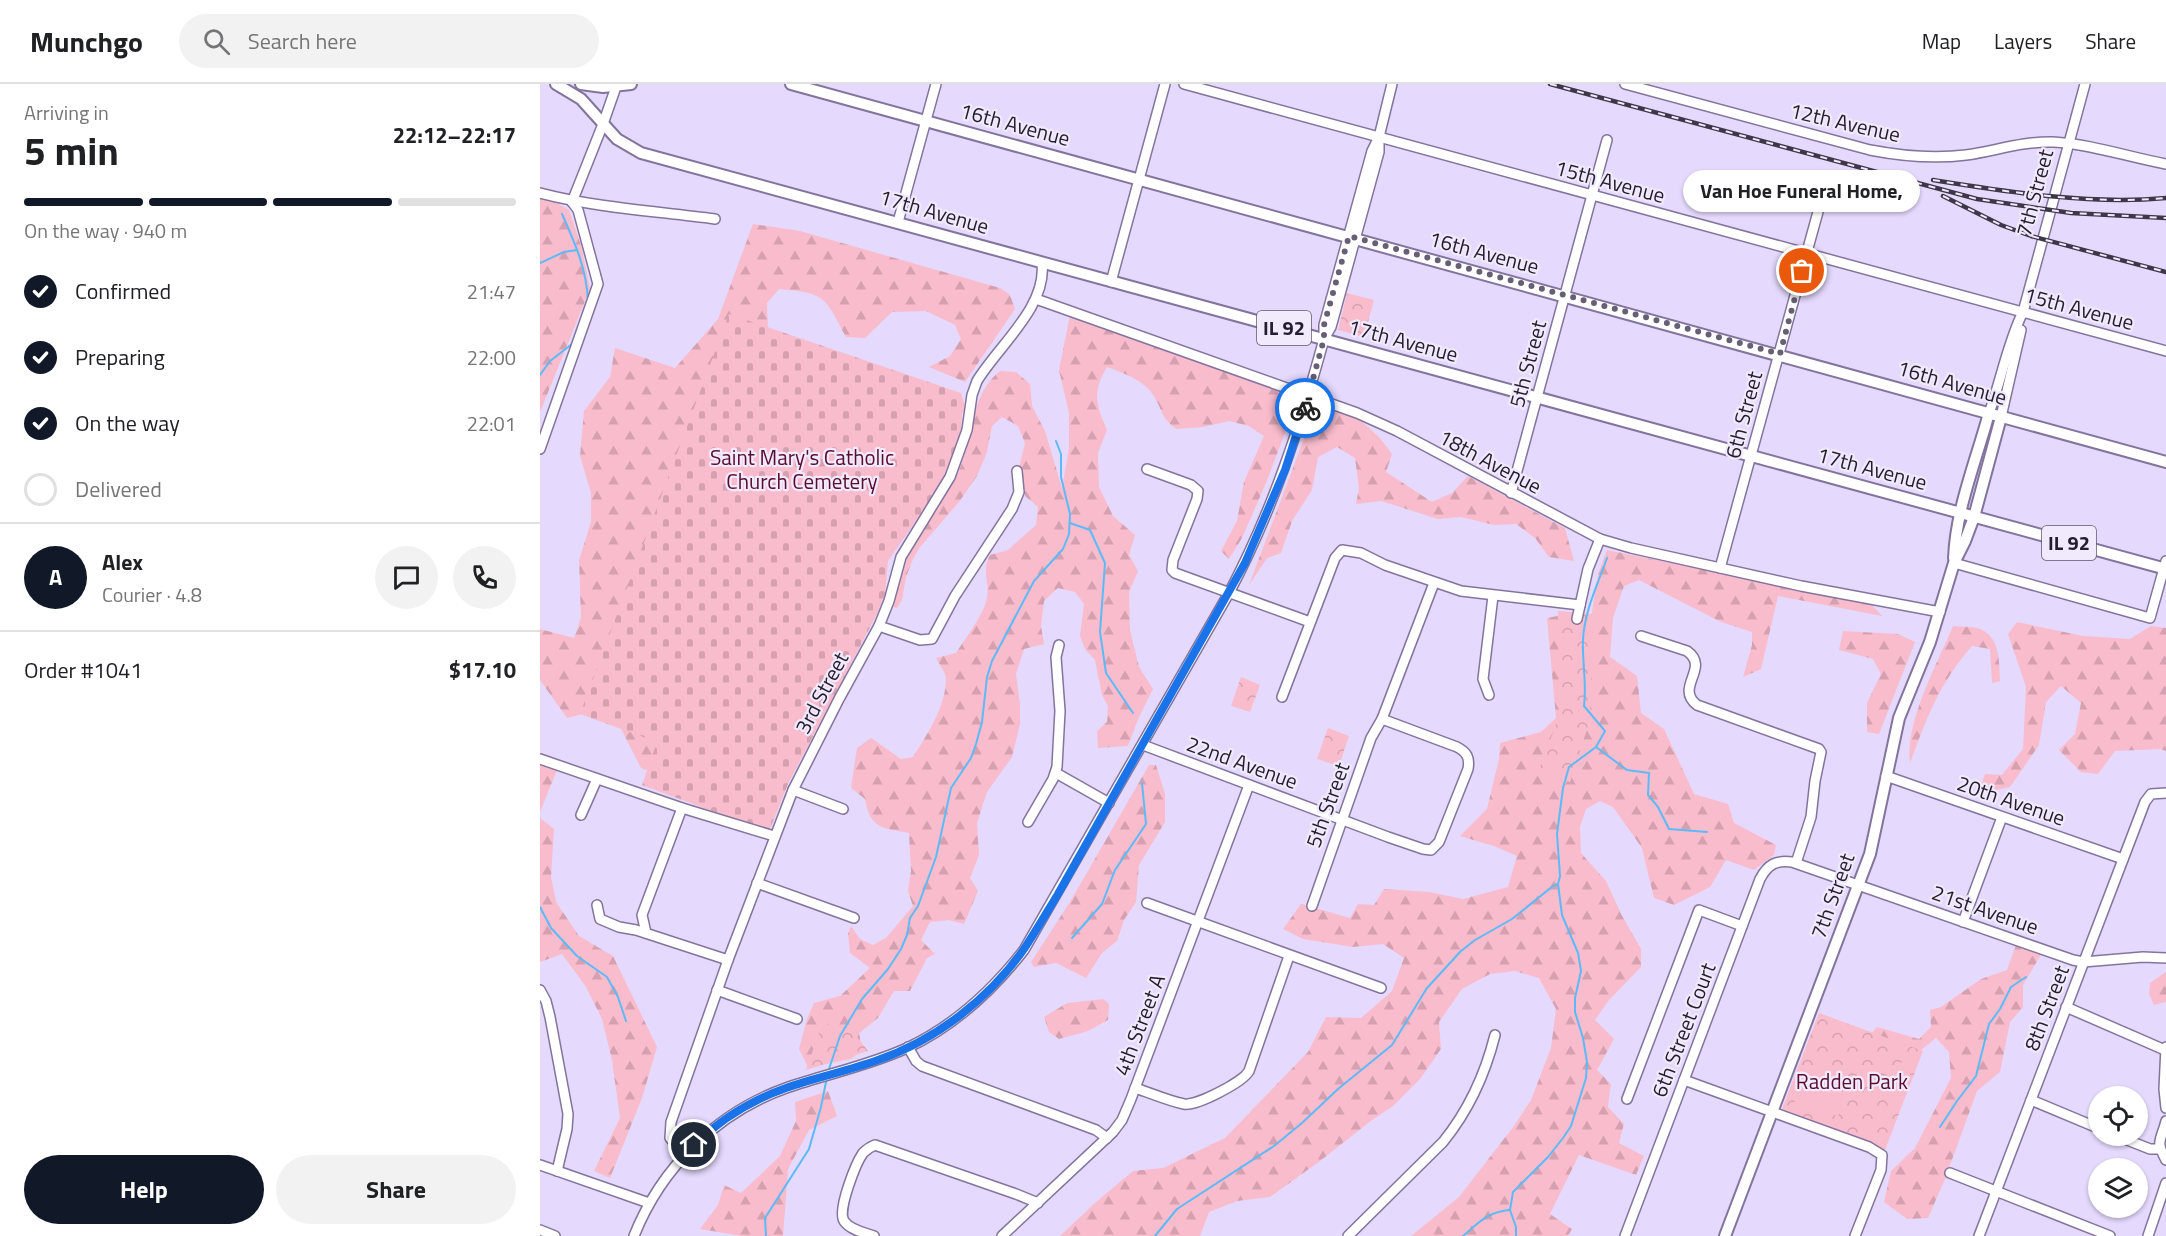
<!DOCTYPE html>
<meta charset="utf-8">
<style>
body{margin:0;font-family:"Titillium Web",sans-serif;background:#f2f2f2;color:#202124;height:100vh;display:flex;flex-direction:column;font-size:22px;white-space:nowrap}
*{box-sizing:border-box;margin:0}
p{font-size:20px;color:#757577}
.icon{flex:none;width:33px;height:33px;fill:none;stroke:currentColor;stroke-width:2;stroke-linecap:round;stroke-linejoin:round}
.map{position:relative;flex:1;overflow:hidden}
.side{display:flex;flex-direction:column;background:#fff;width:540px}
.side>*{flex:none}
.buttons{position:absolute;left:1548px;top:1002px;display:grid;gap:12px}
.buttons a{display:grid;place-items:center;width:60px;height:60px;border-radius:50%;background:#fff;box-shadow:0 2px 4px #0004;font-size:30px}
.pin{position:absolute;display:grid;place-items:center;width:51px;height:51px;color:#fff;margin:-26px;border:3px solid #fff;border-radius:50%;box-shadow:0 2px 6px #0007}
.courier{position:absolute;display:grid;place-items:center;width:60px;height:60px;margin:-30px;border:4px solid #1a73e8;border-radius:50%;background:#fff;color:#222;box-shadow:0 2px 8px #0007}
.bubble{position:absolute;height:42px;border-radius:21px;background:#fff;box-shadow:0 2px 4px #0004;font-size:20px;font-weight:700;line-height:42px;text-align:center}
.summary em{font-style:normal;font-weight:700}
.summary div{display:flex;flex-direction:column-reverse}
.summary{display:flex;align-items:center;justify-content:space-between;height:102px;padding:0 24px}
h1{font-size:39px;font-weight:700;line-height:45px}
.bar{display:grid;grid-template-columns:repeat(4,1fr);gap:9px 6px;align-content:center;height:72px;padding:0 24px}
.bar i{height:8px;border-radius:4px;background:#e0e0e0}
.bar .selected{background:#111827}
.bar p{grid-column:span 4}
.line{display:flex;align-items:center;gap:15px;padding:0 24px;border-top:2px solid #e0e0e0}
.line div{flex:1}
.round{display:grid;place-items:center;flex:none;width:63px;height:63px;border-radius:32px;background:#f2f2f2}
ol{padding:0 24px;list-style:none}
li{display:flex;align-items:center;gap:18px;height:66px}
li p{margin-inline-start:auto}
li .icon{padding:6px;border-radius:50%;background:#111827;color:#fff;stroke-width:4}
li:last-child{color:#757577}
li i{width:33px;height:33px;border:3px solid #e0e0e0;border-radius:50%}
.cta{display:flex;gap:12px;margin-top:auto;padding:12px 24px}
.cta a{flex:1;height:69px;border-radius:36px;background:#111827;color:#fff;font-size:24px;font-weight:700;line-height:69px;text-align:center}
.cta a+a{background:#f2f2f2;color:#202124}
header{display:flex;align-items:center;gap:36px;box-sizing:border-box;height:84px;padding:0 30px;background:#fff;border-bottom:2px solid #e0e0e0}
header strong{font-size:28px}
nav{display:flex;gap:33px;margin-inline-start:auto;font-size:21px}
.search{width:420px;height:54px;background:#f2f2f2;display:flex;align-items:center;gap:15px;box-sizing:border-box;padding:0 21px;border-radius:33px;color:#757577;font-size:22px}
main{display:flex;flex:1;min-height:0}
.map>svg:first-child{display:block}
.forest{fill:url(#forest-firs)}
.cemetery{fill:url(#cemetery-stones)}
.park{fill:url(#park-crowns)}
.pitch{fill:#f9bccd}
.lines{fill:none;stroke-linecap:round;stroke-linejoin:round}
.stream{stroke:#5dbaf8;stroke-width:2}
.minor-casing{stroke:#83749d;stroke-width:12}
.major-casing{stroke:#83749d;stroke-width:14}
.minor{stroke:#fff;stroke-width:9}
.major{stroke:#fff;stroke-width:10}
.rail-casing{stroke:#3e374a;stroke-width:4.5}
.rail{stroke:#f0eafc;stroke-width:2;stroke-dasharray:7;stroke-linecap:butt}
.done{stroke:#675f76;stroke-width:6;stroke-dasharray:0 10.8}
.route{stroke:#1a73e8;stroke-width:8}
.labels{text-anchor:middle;stroke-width:4.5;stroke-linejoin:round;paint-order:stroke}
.shield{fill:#f0eafc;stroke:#605a6b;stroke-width:1.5}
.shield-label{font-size:20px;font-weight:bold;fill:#231d2d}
.street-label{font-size:21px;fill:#231d2d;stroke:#f0eafc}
.park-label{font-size:21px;fill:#5a0c2e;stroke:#f0eafc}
</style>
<header>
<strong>Munchgo</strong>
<div class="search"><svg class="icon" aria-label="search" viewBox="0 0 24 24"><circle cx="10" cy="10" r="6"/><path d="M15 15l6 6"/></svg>Search here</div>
<nav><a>Map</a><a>Layers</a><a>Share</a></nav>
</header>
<main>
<section class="side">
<div class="summary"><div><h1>5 min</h1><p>Arriving in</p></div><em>22:12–22:17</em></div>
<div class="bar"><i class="selected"></i><i class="selected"></i><i class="selected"></i><i></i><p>On the way · 940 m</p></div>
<ol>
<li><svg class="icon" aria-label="check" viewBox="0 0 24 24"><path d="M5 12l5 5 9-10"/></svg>Confirmed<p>21:47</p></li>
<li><svg class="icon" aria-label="check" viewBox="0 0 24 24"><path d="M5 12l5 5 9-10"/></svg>Preparing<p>22:00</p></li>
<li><svg class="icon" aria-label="check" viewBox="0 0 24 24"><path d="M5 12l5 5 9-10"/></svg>On the way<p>22:01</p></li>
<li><i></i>Delivered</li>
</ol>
<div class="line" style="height:108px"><b class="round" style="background:#111827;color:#fff">A</b><div><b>Alex</b><p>Courier · 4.8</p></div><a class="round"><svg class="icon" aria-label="chat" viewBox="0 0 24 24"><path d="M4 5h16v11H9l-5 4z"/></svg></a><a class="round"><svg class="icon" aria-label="phone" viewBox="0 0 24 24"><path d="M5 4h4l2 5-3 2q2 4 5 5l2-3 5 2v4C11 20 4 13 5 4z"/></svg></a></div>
<div class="line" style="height:78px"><div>Order #1041</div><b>$17.10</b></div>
<div class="cta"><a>Help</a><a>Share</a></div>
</section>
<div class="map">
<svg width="1626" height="1152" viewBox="0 0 1626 1152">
<defs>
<pattern id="forest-firs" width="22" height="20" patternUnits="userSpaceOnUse" patternTransform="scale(1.5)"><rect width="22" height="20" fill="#f9bccd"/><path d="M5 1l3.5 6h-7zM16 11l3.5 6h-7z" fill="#d5a1b0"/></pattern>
<pattern id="cemetery-stones" width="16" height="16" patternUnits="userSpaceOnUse" patternTransform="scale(1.5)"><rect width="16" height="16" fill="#f9bccd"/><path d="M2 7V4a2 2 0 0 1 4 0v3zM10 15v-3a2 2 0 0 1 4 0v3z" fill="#d5a1b0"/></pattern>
<pattern id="park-crowns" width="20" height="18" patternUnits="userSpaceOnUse" patternTransform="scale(1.5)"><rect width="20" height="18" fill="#f9bccd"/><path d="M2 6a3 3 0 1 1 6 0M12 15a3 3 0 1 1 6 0" fill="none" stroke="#d5a1b0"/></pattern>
</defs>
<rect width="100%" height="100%" fill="#e5d9fd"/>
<g class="forest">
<polygon points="0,113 12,116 29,126 41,161 50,205 0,328"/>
<path d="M213,140L260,147L460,204L470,211L475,225L425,298L389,283L410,272L421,255L415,241L386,227L352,228L325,254L306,253C285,213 286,209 239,205L227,219L228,249L127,626L117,690L101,684L78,639L63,625L27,634L0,596V545L34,554L41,534L39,476L51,438V409L40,372L44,327L70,293L75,264L135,284L178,235Z"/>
<path d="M530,231L747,310L753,328L726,399L702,454L689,475L681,467L697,437L704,398L724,352L709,342L689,337L663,343L636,345C621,333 624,330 615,314C606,297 584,289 567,283C552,307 556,321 567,346L558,369L559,403L573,432L595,451L589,471L598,487L589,508L590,546L599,583L613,605L599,633L588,662L558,664L557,647L567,638L568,622L562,611L555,576L545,565L540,552L544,520L535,508L518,504L504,517L501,542L504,560L484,565L476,590L480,620V640L472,673L447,708L437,739L439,771L430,794L438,807L424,840L409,836L390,838L381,856L395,870L387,874L370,907H354L338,934L319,949L322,966L311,975L268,983L259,965L267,935L274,919L300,912L330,884L310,869L308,850L311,842L320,855L333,861L346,854L373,822L368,807L371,787L369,749C343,744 330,745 325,715L311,704L317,664L331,654L361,675L373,673C387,651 406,622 406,595C406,589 399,580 396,574L416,569C425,555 444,530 447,514C450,497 441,488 450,471L468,466L496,441L498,423L485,412L479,384L485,359L478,342L462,333L452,342L447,368L437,392L419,418L380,463L373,475L366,493L362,516L357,524L353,523C357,505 360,482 369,465C386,436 410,411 422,379C433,347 432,309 460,287L476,288L490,300L492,322L505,347L522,404L529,364V329L519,286Z"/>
<polygon points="780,320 814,330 840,354 852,370 846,388 892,418 912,409 928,392 1025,444 1034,477 1009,473 995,454 976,440 954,441 921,433 898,435 841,417 816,420 819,404 815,374 797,363 778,373 772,406 752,437 741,469 727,474 709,501 771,336"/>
<polygon points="1067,466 1330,519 1342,532 1238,512 1221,585 1203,593 1212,561 1212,548 1181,538 1099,496 1084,502 1073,534 1070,573 1097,592 1101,629 1124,645 1154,710 1188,720 1194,739 1236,761 1234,771 1214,786 1186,776 1170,803 1134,821 1114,814 1102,764 1073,723 1060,717 1046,725 1040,743 1041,769 1066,797 1081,830 1101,865 1101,883 1069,916 1055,936 1074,955 1057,986 1071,1000 1068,1023 1084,1040 1079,1059 1104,1072 1096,1091 1039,1071 1010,1130 1032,1145 1028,1152 871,1152 919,1113 974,1042 991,1016 1011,964 1016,925 999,894 975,887 950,890 922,905 899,938 901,965 880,995 853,1022 832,1036 780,1077 730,1113 697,1117 669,1128 660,1152 520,1152 556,1118 593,1087 623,1084 685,1054 768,968 786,933 821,934 852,907 864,874 843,860 813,863 763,855 743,845 761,820 810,834 818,820 834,821 844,805 889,808 923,815 968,803 977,772 954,762 920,752 947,725 959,675 960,659 1001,648 1016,634 1007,534 1022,531 1049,546 1058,490"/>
<polygon points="1477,538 1543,552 1590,555 1611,542 1626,544 1626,667 1620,665 1575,667 1558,690 1541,688 1519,666 1535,650 1541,619 1521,602 1506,618 1499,661 1470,703 1438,710 1445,690 1462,691 1483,665 1486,603 1468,550"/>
<path d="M1413,542C1421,543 1430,542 1437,544C1461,551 1459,578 1460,597L1452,599L1450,565L1432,562C1399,600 1387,633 1370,679C1365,637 1397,581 1413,542Z"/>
<polygon points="1303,547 1358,550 1375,558 1339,650 1327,648 1327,619 1341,590 1333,575 1299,566"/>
<polygon points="0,680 17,686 0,728"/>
<polygon points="609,681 616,681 625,710 625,738 599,781 596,818 584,836 577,857 562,869 546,894 516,879 494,883 491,878 530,818"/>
<polygon points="0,734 14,745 11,793 16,818 39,852 73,872 117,963 102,1014 70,1094 54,1087 80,1034 72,976 62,935 46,903 22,870 0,878"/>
<polygon points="1476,861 1502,869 1483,901 1483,923 1470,938 1460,988 1437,1007 1405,1095 1388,1134 1367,1135 1344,1118 1351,1087 1375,1064 1411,994 1409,968 1396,954 1371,974 1325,957 1337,943 1379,955 1391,943 1390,926 1401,923 1441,895 1467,886"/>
<polygon points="1626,888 1626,918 1614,921 1609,910 1610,899"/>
<polygon points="563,915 569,920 568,936 548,947 519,955 509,948 504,933 527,919"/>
<polygon points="288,1007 297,1032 269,1046 248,1085 243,1152 202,1152 160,1145 178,1121 184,1101 201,1109 240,1072 256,1037 255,1018"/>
</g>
<polygon class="cemetery" points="189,230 421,309 425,323 422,330 421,345 412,372 398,405 348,477 345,510 337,530 248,700 230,745 215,743 102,701 117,658 40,630"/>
<g class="park">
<polygon points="807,209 834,216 824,253 798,246"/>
<polygon points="1018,527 1053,530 1050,636 1030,698 999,686 1019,632"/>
<polygon points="701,593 720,601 710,628 691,622"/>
<polygon points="788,644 809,652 799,682 777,675"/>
<polygon points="1279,929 1383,967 1345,1066 1243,1028 1242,1025"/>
<polygon points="283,938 314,949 328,967 266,986"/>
</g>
<g class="pitch">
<path d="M1278,977L1295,988L1301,1002L1304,1019L1298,1032L1254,1023C1255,1007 1269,990 1278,977Z"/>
<polygon points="1360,978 1373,983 1361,1015 1348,1010"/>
</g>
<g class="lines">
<g class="stream">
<path d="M22,130C35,159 47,186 48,218"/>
<polyline points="0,179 24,168 37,166"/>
<polyline points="0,291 10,277 32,260"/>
<polyline points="530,439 550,446 565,479 560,548 566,589 593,629"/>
<polyline points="1056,663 1087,686 1109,689 1108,711 1118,723 1129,745 1167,748"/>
<polyline points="0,823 11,844 37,872 67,893 78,913 86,937"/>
<polyline points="532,854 562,820 575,786 606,740 602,699"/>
<polyline points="288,988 300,952 322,915 348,885 361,865 367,851 370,834 378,822 396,773 411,704 431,674 436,660 442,638 447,593 452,577 494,497 523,465 529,450 530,430 521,393 521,370 516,357"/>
<polyline points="1400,1043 1417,1017 1436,992 1449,940 1460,925 1471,903 1486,893"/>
<polyline points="226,1152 225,1134 269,1065 281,1023 287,993"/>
<polyline points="615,1152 637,1125 734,1062 762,1039 798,1005 852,961 887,904 921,867 935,856 972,835 1013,802 1018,800"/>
<path d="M923,1152C939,1138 948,1128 969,1126"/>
<path d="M976,1152V1143L970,1126L973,1108L1008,1073L1023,1054L1031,1042L1046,994L1047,978L1043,954L1035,928V914L1041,887L1038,869L1022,831L1018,800L1020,792L1017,750L1023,704L1029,683L1056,663L1065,647L1044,622C1047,599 1042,578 1043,556C1044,528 1058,500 1067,474"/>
</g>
<g class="minor-casing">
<g id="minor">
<polyline points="644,0 1626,267"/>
<path d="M1085,0L1330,66C1361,72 1394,75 1426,71C1455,67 1483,57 1513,58C1551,60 1588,73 1626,80"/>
<path d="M0,109C58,124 116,127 175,135"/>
<polyline points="32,118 63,40 77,0"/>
<polyline points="358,138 396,0"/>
<polyline points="571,198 625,0"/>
<polyline points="496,215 817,329 857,347 1060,455 1091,464 1261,502 1400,528"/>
<polyline points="784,252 784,241 832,67 838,55"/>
<path d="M1449,329C1461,297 1468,257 1483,228L1545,0"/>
<polyline points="1461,333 1481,246"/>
<polyline points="0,365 58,200 38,126 32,118"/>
<polyline points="607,385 651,401 658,407 657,415 633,476 632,486 635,489 770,538"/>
<polyline points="971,409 1067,56"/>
<polyline points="1414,479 1610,534 1626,477"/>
<polyline points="1180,484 1281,117"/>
<polyline points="1037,535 1048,485 1060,455"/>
<polyline points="339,542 380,556 392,555 415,512 472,425 479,408 477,387"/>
<path d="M1101,552L1147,567C1171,584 1134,603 1157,621L1279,665L1281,668L1275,697L1271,733L1256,779"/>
<polyline points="949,611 943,595 953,512"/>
<polyline points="742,613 795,474 802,466 821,469 845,481 921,507 1040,521"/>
<path d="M603,661L848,753L883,765L891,766L899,758L928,685C930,674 927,668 917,663L842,635"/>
<polyline points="0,675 142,724 234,752"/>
<polyline points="516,689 569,719"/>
<polyline points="1346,692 1583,775"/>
<polyline points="253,706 303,725"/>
<polyline points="41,731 57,695"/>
<polyline points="488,738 513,695 517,683 520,627 516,573 519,561"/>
<polyline points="217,799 314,834"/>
<polyline points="607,819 841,904"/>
<polyline points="57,821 60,835 79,843 96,846 188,876"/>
<polyline points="772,822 831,654 842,635 894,499"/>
<polyline points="1423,838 1462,733"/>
<polyline points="106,849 102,831 142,724"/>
<polyline points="0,906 6,917 10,933 28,1030 27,1045 17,1087"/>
<polyline points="177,906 257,935"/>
<polyline points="1526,923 1625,966"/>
<polyline points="368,963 376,977 382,982 556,1046 567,1054"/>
<polyline points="1626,963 1624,1005 1626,1024"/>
<polyline points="1144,996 1329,1063 1342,1071 1341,1086 1315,1152"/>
<path d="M595,1004C611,1009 628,1017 644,1020C657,1022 703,998 709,987L749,872"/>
<polyline points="1087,1015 1159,826 1202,842"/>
<polyline points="1491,1016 1558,1044"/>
<path d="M1626,1037C1621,1057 1615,1056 1626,1076"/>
<polyline points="1577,1052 1610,1065 1620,1065"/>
<path d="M144,1071L130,1054L131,1038L188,876L253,706L299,615L339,542L349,517L361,473L410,393L427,346L432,311L437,297C459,261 507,223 502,179"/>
<polyline points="0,1081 109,1119"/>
<polyline points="1410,1089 1570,1152"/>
<polyline points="0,1146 15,1152"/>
<path d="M94,1152C121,1084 176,1029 246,1004C286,990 328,982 367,964C414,942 452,907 484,866L689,509C732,428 760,343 784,255L791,243L839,68V53L852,0"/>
<path d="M334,1152C325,1149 310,1146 304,1137C297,1126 316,1079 323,1069C327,1065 330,1063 335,1061L476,1110L498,1119"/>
<polyline points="462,1152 573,1048 582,1036 591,1015 709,701"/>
<path d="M808,1152L903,1058C929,1026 945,991 955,951"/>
<path d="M1085,1152L1220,795C1228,780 1236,776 1252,778L1533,876L1543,878L1603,873L1626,874"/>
<polyline points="1439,1152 1605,718 1611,710 1626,709"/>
<polyline points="1608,1152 1626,1099"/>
</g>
</g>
<g class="major-casing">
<g id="major">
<polyline points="16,0 41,15 77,55 101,69 1626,485"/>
<polyline points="41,0 63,3 91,0"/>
<polyline points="251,0 1626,378"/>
<path d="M1414,474C1416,425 1436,377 1449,329"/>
<polyline points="1185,1152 1330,770 1359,634 1390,558 1414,479 1425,457 1434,433 1461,333"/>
</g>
</g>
<use href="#minor" class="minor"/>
<use href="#major" class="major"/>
<g class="rail-casing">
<g id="rail">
<polyline points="1010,0 1437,115 1531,129 1626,134"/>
<path d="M1393,96C1469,108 1549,121 1626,114"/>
<polyline points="1403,112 1461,141 1491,152 1626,188"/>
</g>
</g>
<use href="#rail" class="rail"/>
</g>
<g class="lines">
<polyline class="done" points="765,324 784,255 784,241 809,152 1240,270 1262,187"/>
<path class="route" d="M154,1061C180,1036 212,1016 246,1004C277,993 308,987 338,976C396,956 449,915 484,865C496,847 507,828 518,810L705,479L745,386L765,324"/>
</g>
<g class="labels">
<g class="shield">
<rect x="717" y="227" width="54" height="34" rx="4.5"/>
<rect x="1502" y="442" width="54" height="34" rx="4.5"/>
</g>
<g class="shield-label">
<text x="744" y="251">IL 92</text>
<text x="1529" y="466">IL 92</text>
</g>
<g class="street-label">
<text transform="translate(1305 39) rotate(13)" y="7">12th Avenue</text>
<text transform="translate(475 41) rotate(15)" y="7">16th Avenue</text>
<text transform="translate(1070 98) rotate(15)" y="7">15th Avenue</text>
<text transform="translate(1495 109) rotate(-75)" y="7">7th Street</text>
<text transform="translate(394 128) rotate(16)" y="7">17th Avenue</text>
<text transform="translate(944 169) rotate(15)" y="7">16th Avenue</text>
<text transform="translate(1539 225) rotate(15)" y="7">15th Avenue</text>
<text transform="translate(863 257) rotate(15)" y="7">17th Avenue</text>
<text transform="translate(988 280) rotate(-75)" y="7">5th Street</text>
<text transform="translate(1412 299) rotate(16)" y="7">16th Avenue</text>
<text transform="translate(1204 331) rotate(-75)" y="7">6th Street</text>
<text transform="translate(950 378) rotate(28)" y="7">18th Avenue</text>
<text transform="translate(1332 385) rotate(15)" y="7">17th Avenue</text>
<text transform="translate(282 609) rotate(-62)" y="7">3rd Street</text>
<text transform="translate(702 679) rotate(20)" y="7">22nd Avenue</text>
<text transform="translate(1471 717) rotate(19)" y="7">20th Avenue</text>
<text transform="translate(788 721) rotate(-70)" y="7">5th Street</text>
<text transform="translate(1293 812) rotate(-70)" y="7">7th Street</text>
<text transform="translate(1445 826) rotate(19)" y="7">21st Avenue</text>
<text transform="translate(1507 924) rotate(-69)" y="7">8th Street</text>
<text transform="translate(600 941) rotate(-69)" y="7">4th Street A</text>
<text transform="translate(1144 946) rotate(-69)" y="7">6th Street Court</text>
</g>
<g class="park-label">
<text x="262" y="381">Saint Mary's Catholic<tspan x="262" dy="24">Church Cemetery</tspan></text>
<text x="1312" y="1005">Radden Park</text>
</g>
</g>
</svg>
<div class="buttons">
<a><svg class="icon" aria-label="locate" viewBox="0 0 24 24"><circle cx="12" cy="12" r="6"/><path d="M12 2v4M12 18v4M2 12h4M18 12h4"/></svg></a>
<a><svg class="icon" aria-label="layers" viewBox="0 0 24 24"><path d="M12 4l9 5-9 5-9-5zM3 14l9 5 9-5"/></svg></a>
</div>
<div class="pin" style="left:1262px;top:187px;background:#ea580c"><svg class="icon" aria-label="bag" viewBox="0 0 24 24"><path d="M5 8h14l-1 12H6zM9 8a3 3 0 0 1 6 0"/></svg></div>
<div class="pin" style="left:154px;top:1061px;background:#1f2937"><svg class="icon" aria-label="home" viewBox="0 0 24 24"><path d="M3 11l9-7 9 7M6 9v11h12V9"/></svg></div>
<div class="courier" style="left:765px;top:324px"><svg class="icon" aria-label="bike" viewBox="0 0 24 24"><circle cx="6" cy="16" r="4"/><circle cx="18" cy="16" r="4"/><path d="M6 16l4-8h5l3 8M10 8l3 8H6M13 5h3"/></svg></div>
<div class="bubble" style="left:1143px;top:86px;width:237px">Van Hoe Funeral Home,</div>
</div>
</main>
